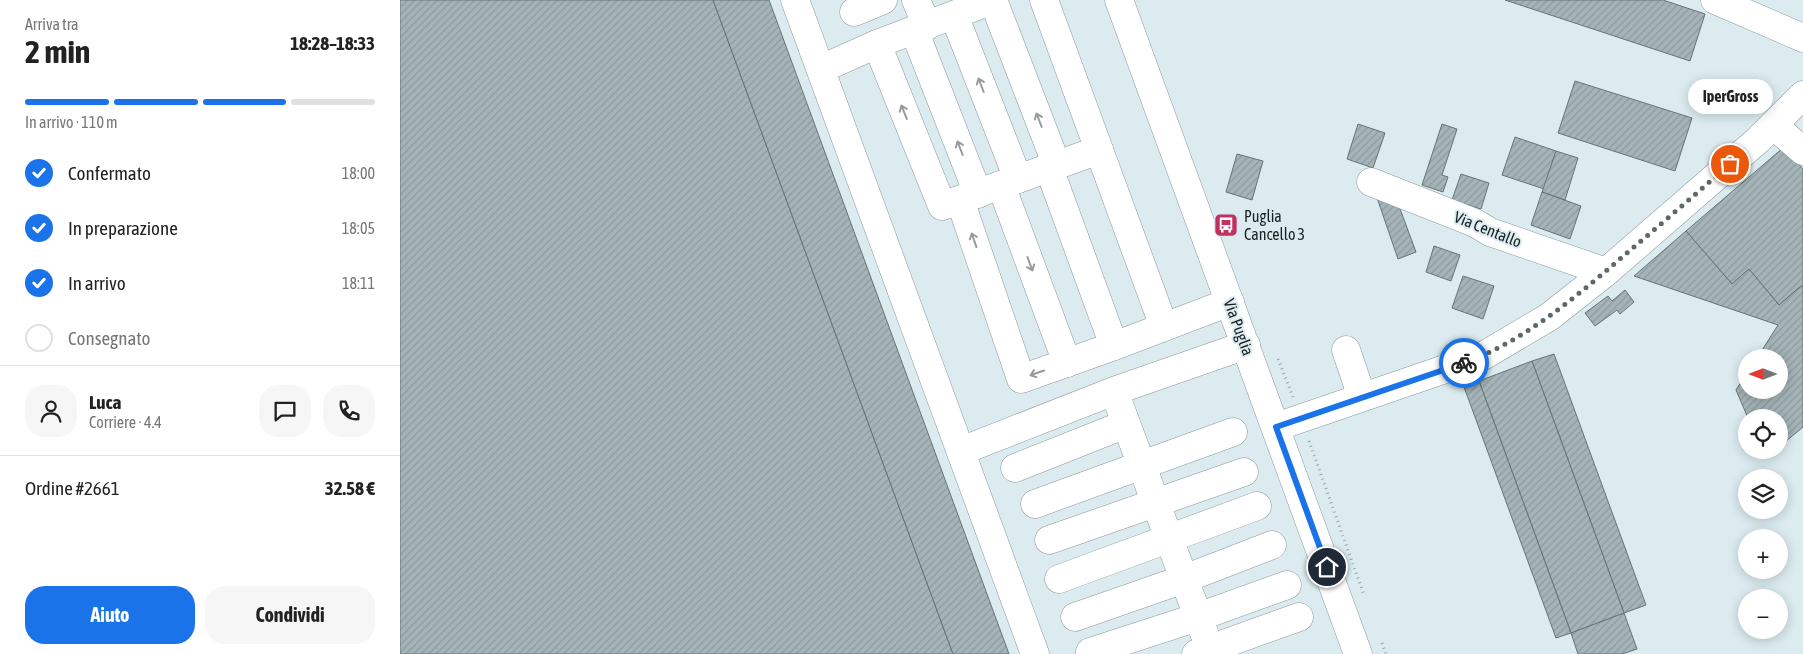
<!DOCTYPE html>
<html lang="it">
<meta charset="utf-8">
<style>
body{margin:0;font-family:"Asap Condensed",sans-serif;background:#f6f6f6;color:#222;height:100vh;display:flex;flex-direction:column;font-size:19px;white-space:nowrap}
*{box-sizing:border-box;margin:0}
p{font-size:16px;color:#767676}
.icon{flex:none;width:28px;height:28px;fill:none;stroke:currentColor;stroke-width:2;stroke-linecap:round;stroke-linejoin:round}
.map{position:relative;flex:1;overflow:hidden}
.panel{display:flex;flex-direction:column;background:#fff;width:400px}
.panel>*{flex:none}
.needle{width:32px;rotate:270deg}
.controls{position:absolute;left:1338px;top:349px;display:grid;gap:10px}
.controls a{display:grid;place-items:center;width:50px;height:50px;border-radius:50%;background:#fff;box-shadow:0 2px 12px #0003;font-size:25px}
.pin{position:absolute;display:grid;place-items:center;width:42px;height:42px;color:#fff;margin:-21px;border:2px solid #fff;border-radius:50%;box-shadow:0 1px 5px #0007}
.courier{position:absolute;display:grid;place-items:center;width:50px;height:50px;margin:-25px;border:4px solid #1a73e8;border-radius:50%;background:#fff;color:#222;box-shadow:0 1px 6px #0007}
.bubble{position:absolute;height:35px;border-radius:18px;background:#fff;box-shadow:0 2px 12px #0003;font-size:16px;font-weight:700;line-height:35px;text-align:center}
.head em{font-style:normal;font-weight:700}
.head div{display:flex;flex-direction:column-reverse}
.head{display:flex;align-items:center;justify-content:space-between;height:85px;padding:0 25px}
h1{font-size:32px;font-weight:700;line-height:38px}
.bar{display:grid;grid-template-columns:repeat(4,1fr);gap:8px 5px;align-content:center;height:60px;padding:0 25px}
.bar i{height:6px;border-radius:4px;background:#e0e0e0}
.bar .on{background:#1a73e8}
.bar p{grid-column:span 4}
.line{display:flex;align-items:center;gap:12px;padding:0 25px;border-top:1px solid #e0e0e0}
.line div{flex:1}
.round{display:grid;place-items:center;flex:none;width:52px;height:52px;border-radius:20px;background:#f6f6f6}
ol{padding:0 25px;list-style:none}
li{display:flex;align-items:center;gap:15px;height:55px}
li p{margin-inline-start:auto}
li .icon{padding:5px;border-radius:50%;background:#1a73e8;color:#fff;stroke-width:4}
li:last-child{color:#767676}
li i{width:28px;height:28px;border:2px solid #e0e0e0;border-radius:50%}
.primary-button{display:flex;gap:10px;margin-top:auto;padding:10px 25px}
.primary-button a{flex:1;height:58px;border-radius:20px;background:#1a73e8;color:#fff;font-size:20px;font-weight:700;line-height:58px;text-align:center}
.primary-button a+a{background:#f6f6f6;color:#222}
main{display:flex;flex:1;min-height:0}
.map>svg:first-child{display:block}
.building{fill:url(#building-hatch);stroke:#667478}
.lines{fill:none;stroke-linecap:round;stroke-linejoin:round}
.minor-casing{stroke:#8b9a9e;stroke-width:29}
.path{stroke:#98a4a7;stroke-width:3;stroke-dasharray:1 4;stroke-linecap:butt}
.minor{stroke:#fff;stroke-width:28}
.oneway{stroke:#989b9b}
.done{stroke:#5e6769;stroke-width:5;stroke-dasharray:0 9}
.route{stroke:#1a73e8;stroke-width:6}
.labels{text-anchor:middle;stroke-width:4;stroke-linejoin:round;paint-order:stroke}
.poi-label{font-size:16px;fill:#1a2021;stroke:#dbebef;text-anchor:start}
.street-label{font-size:16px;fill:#1a2021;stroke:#dbebef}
</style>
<main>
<section class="panel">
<div class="head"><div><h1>2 min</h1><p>Arriva tra</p></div><em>18:28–18:33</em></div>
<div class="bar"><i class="on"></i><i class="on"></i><i class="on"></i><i></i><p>In arrivo · 110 m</p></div>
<ol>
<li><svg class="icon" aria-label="check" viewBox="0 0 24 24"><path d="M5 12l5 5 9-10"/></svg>Confermato<p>18:00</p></li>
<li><svg class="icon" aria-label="check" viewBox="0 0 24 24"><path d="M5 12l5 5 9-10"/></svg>In preparazione<p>18:05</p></li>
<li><svg class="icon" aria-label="check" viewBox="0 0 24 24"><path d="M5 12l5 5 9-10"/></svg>In arrivo<p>18:11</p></li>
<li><i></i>Consegnato</li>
</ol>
<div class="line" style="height:90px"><a class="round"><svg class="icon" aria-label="person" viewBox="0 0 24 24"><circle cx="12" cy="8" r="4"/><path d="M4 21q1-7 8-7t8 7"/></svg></a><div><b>Luca</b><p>Corriere · 4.4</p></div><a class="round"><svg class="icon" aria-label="chat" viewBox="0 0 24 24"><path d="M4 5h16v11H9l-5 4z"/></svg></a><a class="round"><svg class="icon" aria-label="phone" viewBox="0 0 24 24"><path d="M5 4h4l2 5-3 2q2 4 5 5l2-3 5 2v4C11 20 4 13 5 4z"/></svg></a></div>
<div class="line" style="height:65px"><div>Ordine #2661</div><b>32.58 €</b></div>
<div class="primary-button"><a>Aiuto</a><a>Condividi</a></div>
</section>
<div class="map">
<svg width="1403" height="654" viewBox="0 0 1403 654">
<defs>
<pattern id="building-hatch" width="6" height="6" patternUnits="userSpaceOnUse" patternTransform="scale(1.25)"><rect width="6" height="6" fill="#a5b4b8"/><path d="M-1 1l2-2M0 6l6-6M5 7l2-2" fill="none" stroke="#8d9a9e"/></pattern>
</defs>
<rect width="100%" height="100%" fill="#dbebef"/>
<g class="building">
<polygon points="0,0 313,0 553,654 0,654"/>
<polygon points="313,0 369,0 609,654 553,654"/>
<polygon points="1105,0 1263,0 1305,14 1290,61"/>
<polygon points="1175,81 1292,118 1275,171 1158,133"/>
<polygon points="958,124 985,133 973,168 947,159"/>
<polygon points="1042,124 1057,129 1042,175 1048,177 1043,192 1022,185"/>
<polygon points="1115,137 1156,151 1144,189 1102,175"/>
<polygon points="1384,147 1403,169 1403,288 1401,286 1379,305 1349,269 1332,284 1286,231"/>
<polygon points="1156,151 1178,158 1165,200 1142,192"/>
<polygon points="837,154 863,161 852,200 826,192"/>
<polygon points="1061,174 1089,183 1081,209 1052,200"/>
<polygon points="974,189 996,198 1016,252 998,259"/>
<polygon points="1142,192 1181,206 1170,239 1131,225"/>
<polygon points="1286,231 1332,284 1349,269 1379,305 1401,286 1403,288 1403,427 1379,447 1379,418 1348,418 1336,390 1346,374 1346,390 1379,390 1379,358 1357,358 1378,325 1234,276"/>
<polygon points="1034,246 1060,255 1051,281 1026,272"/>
<polygon points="1063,276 1094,286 1083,319 1052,308"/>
<polygon points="1225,290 1234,302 1220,314 1217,310 1195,326 1185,313 1208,296 1212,301"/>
<polygon points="1154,354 1246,605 1224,613 1132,361"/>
<polygon points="1132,361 1224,613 1171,633 1079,381"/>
<polygon points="1079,381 1171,633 1156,638 1064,387"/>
<polygon points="1224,613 1237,649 1222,654 1178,654 1171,633"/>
</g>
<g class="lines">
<g class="minor-casing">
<g id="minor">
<polyline points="395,0 635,654"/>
<polyline points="516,0 527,26"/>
<polyline points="593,0 657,166"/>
<polyline points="644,0 764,327"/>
<polyline points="719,0 958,654"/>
<polyline points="1315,0 1403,38"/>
<polyline points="454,12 483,0"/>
<polyline points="554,15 618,179"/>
<polyline points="514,30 578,194"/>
<polyline points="477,44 542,206 699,150"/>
<polyline points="421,69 477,44 593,0"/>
<polyline points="1373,125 1403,151"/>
<polyline points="649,168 714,346"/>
<polyline points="971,182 1075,223 1090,232 1206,272"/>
<polyline points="601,185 667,363"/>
<polyline points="560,200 621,379 714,346 830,302"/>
<polyline points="946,350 962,397"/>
<polyline points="714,391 812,654"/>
<polyline points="876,427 1083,356 1149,317 1206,272 1358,140 1403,95"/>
<polyline points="561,451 714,391 846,345"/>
<polyline points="615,468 726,424"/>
<polyline points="635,504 833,432"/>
<polyline points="649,540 844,472"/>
<polyline points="659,579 857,506"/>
<polyline points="675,617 784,579 872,545"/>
<polyline points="690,652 798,617 887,585"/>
<polyline points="796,654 899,617"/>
</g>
</g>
<g class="path">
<polyline points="878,359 893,397"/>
<polyline points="909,441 964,595"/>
<polyline points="982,643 986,654"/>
</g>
<use href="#minor" class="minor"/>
</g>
<defs><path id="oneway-shaft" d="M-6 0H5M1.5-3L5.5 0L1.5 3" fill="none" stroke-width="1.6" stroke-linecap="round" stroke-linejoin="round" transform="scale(1.25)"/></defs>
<g class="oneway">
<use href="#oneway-shaft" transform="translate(581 85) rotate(-111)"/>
<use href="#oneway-shaft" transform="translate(504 112) rotate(-112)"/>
<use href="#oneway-shaft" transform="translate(639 120) rotate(-111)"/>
<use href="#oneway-shaft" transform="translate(560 148) rotate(-111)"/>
<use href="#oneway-shaft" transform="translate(574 240) rotate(-109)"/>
<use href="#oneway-shaft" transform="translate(630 264) rotate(70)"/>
<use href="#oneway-shaft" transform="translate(637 373) rotate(161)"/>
</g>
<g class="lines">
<path class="done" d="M1064,363C1125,341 1178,295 1227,253C1261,224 1296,194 1330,164"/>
<polyline class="route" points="927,567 876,427 1064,363"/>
</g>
<defs>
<g id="bus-square" transform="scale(1.25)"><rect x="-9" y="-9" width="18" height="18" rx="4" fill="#be3161" stroke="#dbebef"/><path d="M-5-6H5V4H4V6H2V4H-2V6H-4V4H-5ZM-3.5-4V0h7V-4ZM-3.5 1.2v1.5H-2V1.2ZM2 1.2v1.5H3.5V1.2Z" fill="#fff"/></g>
</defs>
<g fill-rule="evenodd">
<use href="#bus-square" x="826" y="225"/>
</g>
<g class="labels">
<g class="poi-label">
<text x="844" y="222">Puglia<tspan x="844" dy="18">Cancello 3</tspan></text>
</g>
<g class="street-label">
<text transform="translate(1088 229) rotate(22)" y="6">Via Centallo</text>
<text transform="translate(839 327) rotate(70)" y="6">Via Puglia</text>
</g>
</g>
</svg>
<div class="controls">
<a><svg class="needle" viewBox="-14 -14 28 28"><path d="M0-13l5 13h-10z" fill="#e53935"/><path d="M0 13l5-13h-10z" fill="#767676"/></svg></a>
<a><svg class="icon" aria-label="locate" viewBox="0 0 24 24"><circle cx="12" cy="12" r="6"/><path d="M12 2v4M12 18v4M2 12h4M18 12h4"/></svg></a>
<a><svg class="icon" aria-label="layers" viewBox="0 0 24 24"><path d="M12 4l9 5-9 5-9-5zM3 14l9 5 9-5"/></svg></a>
<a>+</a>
<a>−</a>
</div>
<div class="pin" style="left:1330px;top:164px;background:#ea580c"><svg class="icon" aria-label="bag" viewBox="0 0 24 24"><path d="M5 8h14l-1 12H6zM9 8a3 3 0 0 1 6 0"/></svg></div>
<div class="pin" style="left:927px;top:567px;background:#1f2937"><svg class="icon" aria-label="home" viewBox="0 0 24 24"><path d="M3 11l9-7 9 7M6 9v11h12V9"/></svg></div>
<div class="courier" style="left:1064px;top:363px"><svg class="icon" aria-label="bike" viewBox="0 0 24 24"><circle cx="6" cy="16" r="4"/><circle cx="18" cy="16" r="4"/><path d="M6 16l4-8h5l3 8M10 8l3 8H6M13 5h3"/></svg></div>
<div class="bubble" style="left:1288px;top:79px;width:85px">IperGross</div>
</div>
</main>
